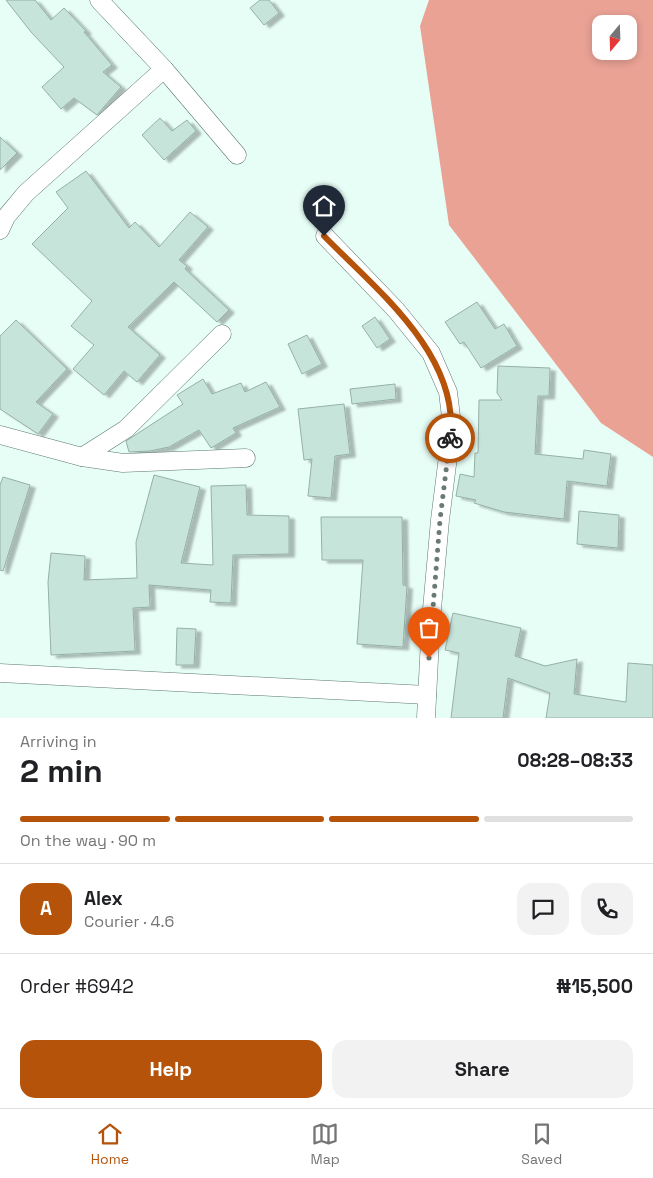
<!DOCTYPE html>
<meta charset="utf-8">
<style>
body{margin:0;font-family:"Space Grotesk",sans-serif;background:#f2f2f2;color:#202124;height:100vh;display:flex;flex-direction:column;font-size:19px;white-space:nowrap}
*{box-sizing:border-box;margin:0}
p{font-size:16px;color:#757577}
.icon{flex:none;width:28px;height:28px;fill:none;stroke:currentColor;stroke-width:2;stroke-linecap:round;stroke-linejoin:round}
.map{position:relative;height:718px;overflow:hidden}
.side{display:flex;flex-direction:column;background:#fff;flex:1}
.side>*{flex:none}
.needle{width:32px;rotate:199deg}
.tools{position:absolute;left:592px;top:15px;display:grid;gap:10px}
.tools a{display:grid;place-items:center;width:45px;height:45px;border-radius:10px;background:#fff;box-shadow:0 2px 8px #0003;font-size:25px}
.pin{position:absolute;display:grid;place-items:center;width:42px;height:42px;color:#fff;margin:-51px -21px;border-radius:50% 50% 50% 0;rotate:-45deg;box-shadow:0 0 5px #0007}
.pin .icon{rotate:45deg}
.courier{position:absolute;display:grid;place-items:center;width:50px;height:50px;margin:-25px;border:4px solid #b45309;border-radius:50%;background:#fff;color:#222;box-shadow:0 1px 6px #0007}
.overview em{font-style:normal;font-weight:600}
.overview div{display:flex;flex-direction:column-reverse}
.overview{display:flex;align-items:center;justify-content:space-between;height:85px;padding:0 20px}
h1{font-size:32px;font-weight:600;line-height:38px}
.bar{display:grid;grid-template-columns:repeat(4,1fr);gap:8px 5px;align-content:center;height:60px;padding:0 20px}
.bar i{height:6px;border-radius:4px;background:#e0e0e0}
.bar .on{background:#b45309}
.bar p{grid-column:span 4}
.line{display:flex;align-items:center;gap:12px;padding:0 20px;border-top:1px solid #e0e0e0}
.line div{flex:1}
.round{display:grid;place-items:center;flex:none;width:52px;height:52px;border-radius:15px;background:#f2f2f2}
.action{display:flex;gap:10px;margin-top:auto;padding:10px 20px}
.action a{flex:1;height:58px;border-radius:15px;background:#b45309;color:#fff;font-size:20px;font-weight:600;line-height:58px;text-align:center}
.action a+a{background:#f2f2f2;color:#202124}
.menu{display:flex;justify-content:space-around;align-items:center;height:70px;border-top:1px solid #e0e0e0;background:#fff;font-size:14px;color:#757577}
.menu a{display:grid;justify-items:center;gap:2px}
.menu .on{color:#b45309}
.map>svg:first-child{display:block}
.forest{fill:#eaa295;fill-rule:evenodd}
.building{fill:#c7e4db;stroke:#94b0a7;filter:url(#shadow)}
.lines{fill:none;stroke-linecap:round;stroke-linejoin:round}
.minor-casing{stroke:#5d7870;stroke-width:19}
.minor{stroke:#fff;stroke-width:18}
.done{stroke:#6a7a75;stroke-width:5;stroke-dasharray:0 9}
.route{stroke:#b45309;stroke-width:6}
</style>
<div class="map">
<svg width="653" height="718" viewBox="0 0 653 718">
<defs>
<filter id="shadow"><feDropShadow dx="5.5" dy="3" stdDeviation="1" flood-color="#0004"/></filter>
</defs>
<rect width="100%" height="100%" fill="#e7fef7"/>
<path class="forest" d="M429,0H653V457L601,423L449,225L420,26ZM601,24H629V51H601Z"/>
<g class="building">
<polygon points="6,0 35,0 51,20 64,8 86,31 84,32 112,65 103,72 121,87 97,115 74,98 61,109 42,87 64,67 31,32"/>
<polygon points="260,0 269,0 279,13 264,25 250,8"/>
<polygon points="160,118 172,131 187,120 196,131 164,160 142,135"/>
<polygon points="0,137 17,153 0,170"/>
<polygon points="86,171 129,228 135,222 159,247 190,212 208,227 179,260 187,266 185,269 229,310 217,322 174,282 128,327 160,355 137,382 124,371 104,395 73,369 94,345 71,326 92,301 32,244 68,208 56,192"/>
<polygon points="477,302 495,329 504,324 517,346 481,368 464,342 460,344 445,322"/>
<polygon points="375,317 390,339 377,348 362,326"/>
<polygon points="16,320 67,369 36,402 53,414 38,434 0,409 0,336"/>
<polygon points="307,335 322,364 302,374 288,344"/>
<polygon points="498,366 550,368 549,396 538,396 535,454 583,459 584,450 611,454 607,486 567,481 564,519 504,512 474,503 476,500 456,496 460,474 474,477 475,453 478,453 479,400 502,400 497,393"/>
<polygon points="203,379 212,394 241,383 245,392 266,382 280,407 233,428 236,433 211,448 199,430 169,447 150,451 129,452 126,441 183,404 177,395"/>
<polygon points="395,384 396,399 352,404 350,389"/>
<polygon points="344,404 350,454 335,456 331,498 308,496 312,459 304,460 298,409"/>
<polygon points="154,475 200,487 181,563 213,565 211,486 246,485 247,515 289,516 289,554 233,555 231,603 210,602 211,590 149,585 150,607 133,608 135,651 51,655 48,582 51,553 85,556 84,580 137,578 136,542"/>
<polygon points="3,477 30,485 3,571 0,570 0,485"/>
<polygon points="579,511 619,515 618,548 577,544"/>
<polygon points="321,517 402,517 403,585 407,586 403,647 357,644 363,560 322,560"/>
<polygon points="453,613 521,628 515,656 545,666 577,659 574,694 626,702 628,663 653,665 653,718 546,718 550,693 508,678 503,718 451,718 459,653 445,650"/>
<polygon points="177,628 196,629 194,665 176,665"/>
</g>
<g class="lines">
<g class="minor-casing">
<g id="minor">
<polyline points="99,0 164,69 237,155"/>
<polyline points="0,230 6,217 26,193 164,69"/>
<polyline points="325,236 396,310 431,353 448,392 452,425 440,520 431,620 426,718"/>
<polyline points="0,435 82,457 123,463 246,458"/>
<polyline points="82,457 126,429 222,334"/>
<polyline points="0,673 427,695"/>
</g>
</g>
<use href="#minor" class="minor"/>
</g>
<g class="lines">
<polyline class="done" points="429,658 440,520 450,438"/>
<path class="route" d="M324,236C376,289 461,356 450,438"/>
</g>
</svg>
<div class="tools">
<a><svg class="needle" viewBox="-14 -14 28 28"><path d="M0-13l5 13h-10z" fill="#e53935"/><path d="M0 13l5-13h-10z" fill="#757577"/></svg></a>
</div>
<div class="pin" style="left:429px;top:658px;background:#ea580c"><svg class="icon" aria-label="bag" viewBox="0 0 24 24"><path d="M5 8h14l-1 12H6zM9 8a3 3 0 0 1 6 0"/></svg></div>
<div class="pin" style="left:324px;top:236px;background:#1f2937"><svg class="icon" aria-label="home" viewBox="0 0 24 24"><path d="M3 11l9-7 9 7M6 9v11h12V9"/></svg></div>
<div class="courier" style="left:450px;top:438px"><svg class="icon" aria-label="bike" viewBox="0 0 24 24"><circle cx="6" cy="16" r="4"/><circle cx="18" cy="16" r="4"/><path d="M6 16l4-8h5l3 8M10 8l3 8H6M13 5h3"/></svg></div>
</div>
<section class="side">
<div class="overview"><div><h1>2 min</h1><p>Arriving in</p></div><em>08:28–08:33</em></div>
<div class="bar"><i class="on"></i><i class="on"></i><i class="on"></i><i></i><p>On the way · 90 m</p></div>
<div class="line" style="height:90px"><b class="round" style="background:#b45309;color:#fff">A</b><div><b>Alex</b><p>Courier · 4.6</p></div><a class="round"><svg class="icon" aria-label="chat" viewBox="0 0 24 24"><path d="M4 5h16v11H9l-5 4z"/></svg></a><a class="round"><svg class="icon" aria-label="phone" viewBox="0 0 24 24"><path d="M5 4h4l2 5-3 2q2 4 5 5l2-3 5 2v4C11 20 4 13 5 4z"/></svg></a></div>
<div class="line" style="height:65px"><div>Order #6942</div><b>₦15,500</b></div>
<div class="action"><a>Help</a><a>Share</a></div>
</section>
<nav class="menu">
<a class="on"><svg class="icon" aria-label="home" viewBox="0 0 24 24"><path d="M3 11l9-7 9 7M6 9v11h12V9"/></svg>Home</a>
<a><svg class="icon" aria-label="map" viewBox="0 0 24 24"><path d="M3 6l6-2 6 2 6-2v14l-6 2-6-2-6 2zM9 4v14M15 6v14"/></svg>Map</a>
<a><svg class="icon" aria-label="saved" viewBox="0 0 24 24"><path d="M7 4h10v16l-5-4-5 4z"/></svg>Saved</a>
</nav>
